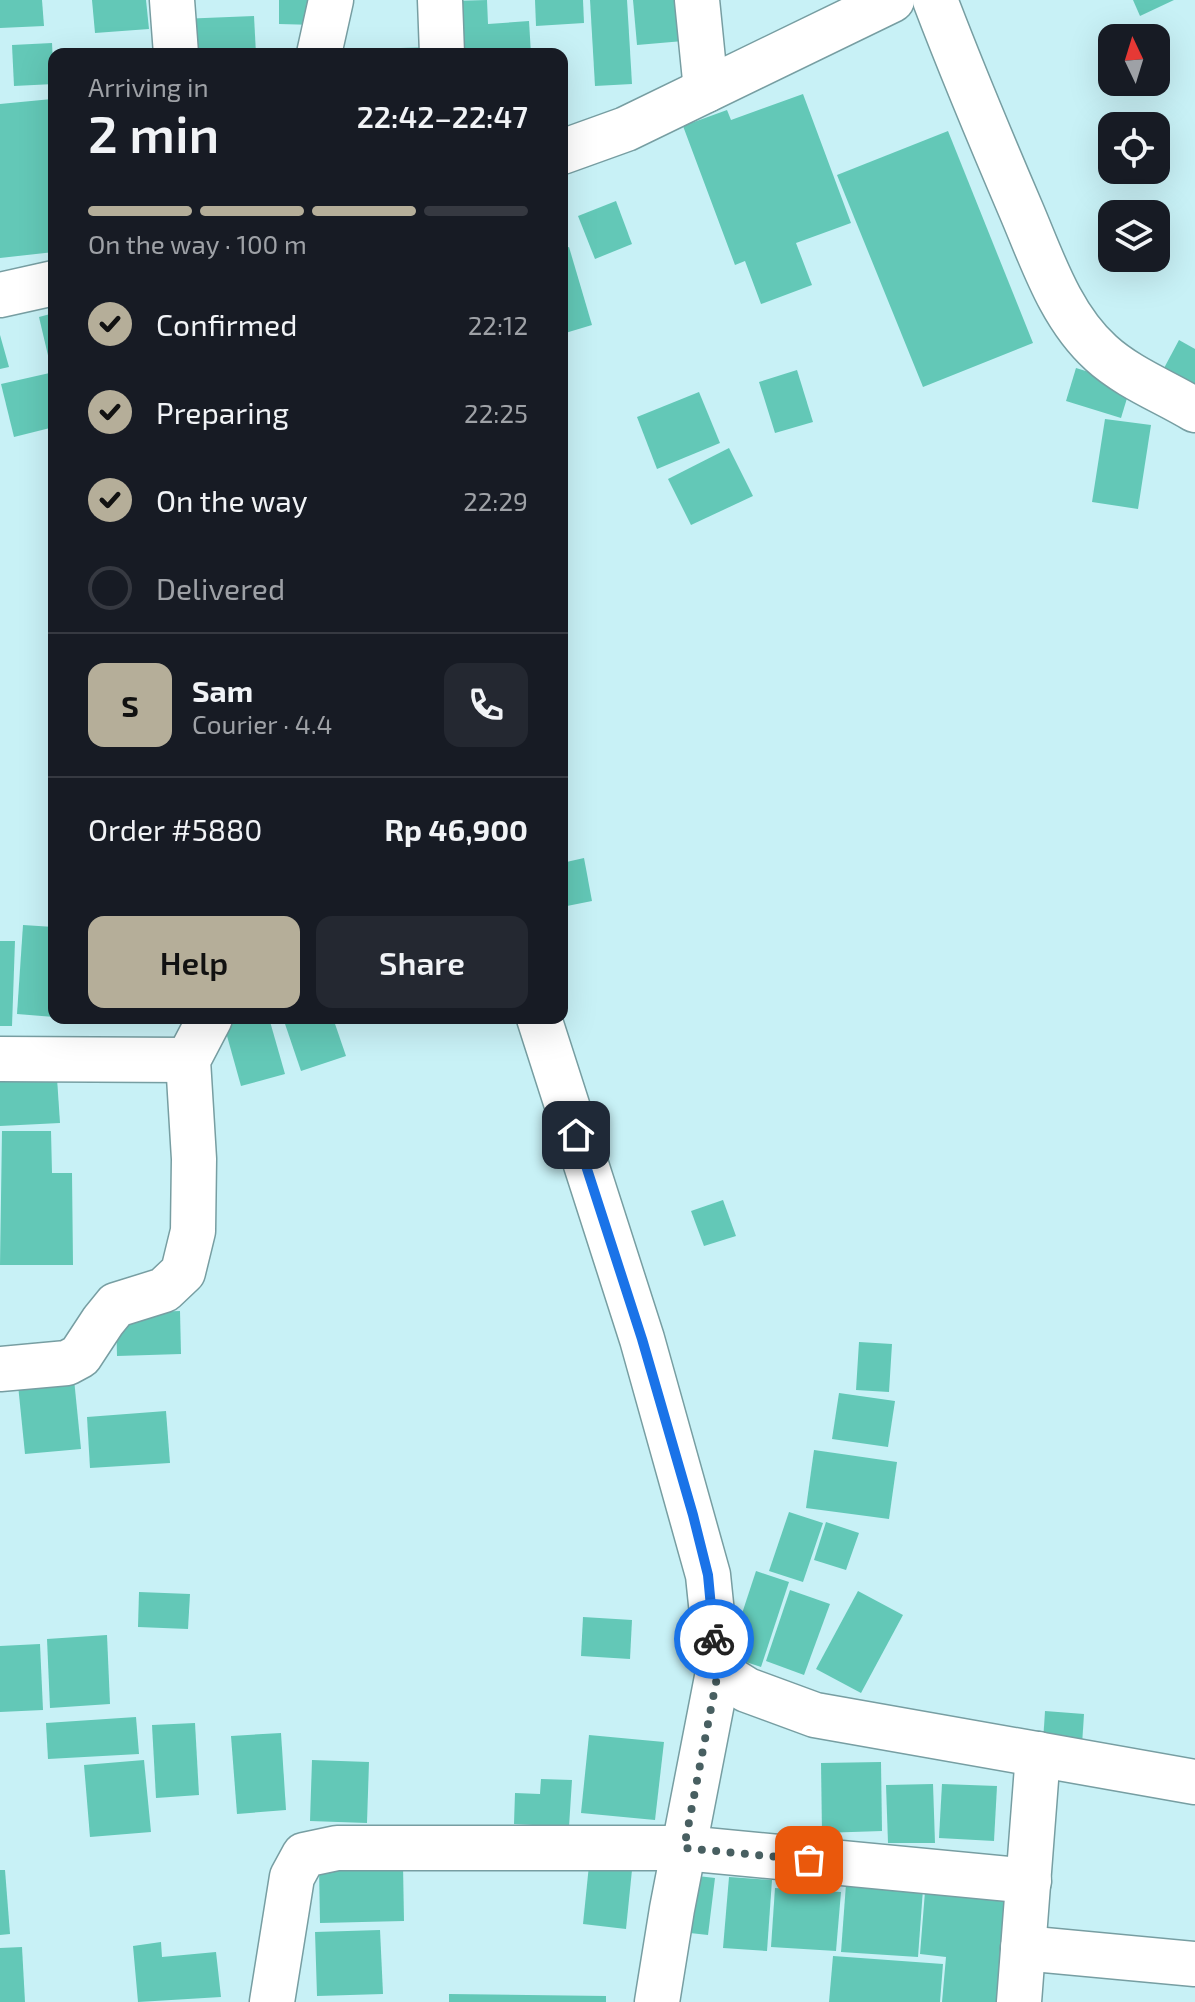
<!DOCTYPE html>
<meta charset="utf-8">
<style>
body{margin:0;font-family:"Exo 2",sans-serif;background:#242831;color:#f1f3f6;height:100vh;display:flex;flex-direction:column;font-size:30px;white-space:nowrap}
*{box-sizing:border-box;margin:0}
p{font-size:26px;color:#9ea1a6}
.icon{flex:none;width:44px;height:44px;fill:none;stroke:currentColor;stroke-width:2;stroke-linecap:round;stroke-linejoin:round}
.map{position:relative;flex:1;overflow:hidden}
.side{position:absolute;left:48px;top:48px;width:520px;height:976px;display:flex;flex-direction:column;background:#171b24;border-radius:16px;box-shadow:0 8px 32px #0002}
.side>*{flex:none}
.needle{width:52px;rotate:356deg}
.tools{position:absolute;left:1098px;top:24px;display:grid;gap:16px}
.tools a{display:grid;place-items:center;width:72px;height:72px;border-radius:16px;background:#171b24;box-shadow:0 8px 32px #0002;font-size:40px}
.pin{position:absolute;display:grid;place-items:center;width:68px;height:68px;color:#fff;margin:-34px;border-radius:16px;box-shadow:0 4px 12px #0006}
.courier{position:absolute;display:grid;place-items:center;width:80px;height:80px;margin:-40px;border:6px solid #1a73e8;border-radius:50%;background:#fff;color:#222;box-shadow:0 2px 10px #0007}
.headline em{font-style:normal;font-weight:600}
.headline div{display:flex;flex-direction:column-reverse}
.headline{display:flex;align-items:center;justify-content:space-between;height:136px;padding:0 40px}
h1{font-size:52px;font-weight:600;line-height:60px}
.bar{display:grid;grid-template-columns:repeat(4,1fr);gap:12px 8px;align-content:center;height:96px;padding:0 40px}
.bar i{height:10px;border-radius:6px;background:#363941}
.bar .on{background:#b5ae99}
.bar p{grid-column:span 4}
.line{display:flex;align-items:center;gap:20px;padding:0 40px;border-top:2px solid #363941}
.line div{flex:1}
.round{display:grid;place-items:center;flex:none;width:84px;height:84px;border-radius:16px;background:#242831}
ol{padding:0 40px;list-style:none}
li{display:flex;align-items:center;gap:24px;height:88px}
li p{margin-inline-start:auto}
li .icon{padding:8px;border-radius:50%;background:#b5ae99;color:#111;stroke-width:4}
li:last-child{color:#9ea1a6}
li i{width:44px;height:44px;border:4px solid #363941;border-radius:50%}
.cta{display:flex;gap:16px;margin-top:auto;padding:16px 40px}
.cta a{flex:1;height:92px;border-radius:16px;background:#b5ae99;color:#111;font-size:32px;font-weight:600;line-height:92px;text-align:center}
.cta a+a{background:#242831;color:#f1f3f6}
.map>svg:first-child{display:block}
.building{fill:#63c8b7}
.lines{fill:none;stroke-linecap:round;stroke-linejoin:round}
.minor-casing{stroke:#779ea2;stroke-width:47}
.minor{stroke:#fff;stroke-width:44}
.done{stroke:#485f61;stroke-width:8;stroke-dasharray:0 14.4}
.route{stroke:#1a73e8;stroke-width:10}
</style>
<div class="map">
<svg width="1195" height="2002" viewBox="0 0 1195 2002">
<rect width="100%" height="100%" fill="#c8f1f6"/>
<g class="building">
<polygon points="0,0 42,0 44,26 0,28"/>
<polygon points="92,0 146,0 149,29 95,33"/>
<polygon points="279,0 316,0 316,25 279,24"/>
<polygon points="487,0 488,24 529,21 531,54 456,54 452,1"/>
<polygon points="535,0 583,0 584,23 536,26"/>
<polygon points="590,0 627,0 632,84 595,86"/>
<polygon points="633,0 691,0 695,40 637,45"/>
<polygon points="1133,0 1174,0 1140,16"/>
<polygon points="254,16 256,54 182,54 180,19"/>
<polygon points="52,43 54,84 14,86 12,45"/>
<polygon points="436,47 436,54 365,54 365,49"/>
<polygon points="803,94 851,223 796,243 812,285 761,304 745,261 735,265 683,126 727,110 731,120"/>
<polygon points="52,99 54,252 0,258 0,104"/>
<polygon points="948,131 1033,343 923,387 837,175"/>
<polygon points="616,201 632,244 595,259 578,216"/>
<polygon points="569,247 592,325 562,334 562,249"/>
<polygon points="54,313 54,363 50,364 39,317"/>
<polygon points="0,335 9,367 0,369"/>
<polygon points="1179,340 1195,349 1195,387 1163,370"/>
<polygon points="1076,368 1131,385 1121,418 1066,401"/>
<polygon points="797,370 813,422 775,433 759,382"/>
<polygon points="54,372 54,427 14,437 1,384"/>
<polygon points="699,392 720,443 657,469 637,417"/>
<polygon points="1105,419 1151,425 1138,509 1092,502"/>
<polygon points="729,448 753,496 691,525 668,479"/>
<polygon points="584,858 592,901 562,907 562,863"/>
<polygon points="23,925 54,927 54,1017 17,1014"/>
<polygon points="0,941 15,941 12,1026 0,1026"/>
<polygon points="222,1018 269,1018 285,1074 241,1086"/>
<polygon points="283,1018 333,1018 346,1056 301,1071"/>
<polygon points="57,1078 60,1123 0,1126 0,1081"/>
<polygon points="2,1131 51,1131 52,1173 72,1173 73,1265 0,1265"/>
<polygon points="723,1200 736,1236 704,1246 691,1211"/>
<polygon points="180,1311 181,1354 117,1356 116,1313"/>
<polygon points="859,1342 892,1344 889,1392 856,1390"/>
<polygon points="73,1369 81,1449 25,1454 17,1375"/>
<polygon points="839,1393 895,1401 888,1447 832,1439"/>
<polygon points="166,1411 170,1463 90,1468 87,1417"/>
<polygon points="814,1450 897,1462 889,1519 806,1508"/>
<polygon points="789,1512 823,1523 803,1582 769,1571"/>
<polygon points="826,1522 859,1533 846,1570 814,1560"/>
<polygon points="756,1571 789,1582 761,1667 728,1656"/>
<polygon points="790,1590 830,1604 804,1675 766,1661"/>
<polygon points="858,1591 903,1615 861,1693 816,1669"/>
<polygon points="139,1592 190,1594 188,1629 138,1627"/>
<polygon points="583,1617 632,1620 630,1659 581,1656"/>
<polygon points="107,1635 110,1704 50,1708 47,1639"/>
<polygon points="40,1644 43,1710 0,1712 0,1646"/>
<polygon points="1045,1711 1084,1714 1082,1745 1043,1742"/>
<polygon points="136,1717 139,1754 48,1759 46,1723"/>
<polygon points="195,1723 199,1795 156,1798 152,1725"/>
<polygon points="281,1733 286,1810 237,1814 231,1736"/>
<polygon points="589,1735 664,1742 655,1820 581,1813"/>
<polygon points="144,1760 151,1832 90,1837 84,1765"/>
<polygon points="312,1760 369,1762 367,1823 310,1821"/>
<polygon points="881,1762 882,1831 822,1833 821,1763"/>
<polygon points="541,1779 572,1780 569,1827 514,1824 515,1793 540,1794"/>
<polygon points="933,1784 935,1843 888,1843 886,1785"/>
<polygon points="942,1784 997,1786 994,1841 939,1838"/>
<polygon points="403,1865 404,1921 320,1923 319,1867"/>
<polygon points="589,1865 632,1870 626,1929 583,1924"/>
<polygon points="0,1870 5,1870 10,1934 0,1935"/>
<polygon points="680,1874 715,1878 708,1935 672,1931"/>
<polygon points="729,1877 772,1880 767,1951 723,1948"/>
<polygon points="926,1879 1008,1887 998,2002 942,2002 946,1957 920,1954"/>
<polygon points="846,1884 923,1889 918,1957 841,1952"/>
<polygon points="775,1888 841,1892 836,1951 771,1947"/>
<polygon points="380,1930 383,1994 317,1996 315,1932"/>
<polygon points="161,1942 162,1957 216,1952 221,1997 138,2002 133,1946"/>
<polygon points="22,1947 25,2002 0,2002 0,1948"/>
<polygon points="833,1956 943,1964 940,2002 829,2002"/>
<polygon points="449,1994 606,1996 606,2002 449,2002"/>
</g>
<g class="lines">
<g class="minor-casing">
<g id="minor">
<polyline points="172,0 176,54"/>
<polyline points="440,0 442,54"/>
<polyline points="697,0 706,90"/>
<path d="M935,0C962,71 991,140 1021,210C1042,259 1060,316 1101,353C1127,377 1165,392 1195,410"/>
<polyline points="319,54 331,0"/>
<polyline points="562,152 626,129 892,0"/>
<polyline points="0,295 54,283"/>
<polyline points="539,1018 642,1339 708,1575 718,1672 672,1909 657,2002"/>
<polyline points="0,1059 188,1060"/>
<polyline points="0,1369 67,1363 80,1356 103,1321 116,1305 164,1290 183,1272 193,1231 194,1159 188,1060 210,1018"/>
<polyline points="718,1672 747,1690 815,1715 1195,1782"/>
<polyline points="1023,1948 1195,1964"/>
<polyline points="272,2002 292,1877 304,1855 337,1848 684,1848 1029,1881"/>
<polyline points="1019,2002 1038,1754"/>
</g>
</g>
<use href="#minor" class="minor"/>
</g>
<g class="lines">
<polyline class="done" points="714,1639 718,1672 684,1848 809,1860"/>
<polyline class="route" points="576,1135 642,1339 693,1515 708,1575 714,1639"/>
</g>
</svg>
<div class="tools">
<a><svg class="needle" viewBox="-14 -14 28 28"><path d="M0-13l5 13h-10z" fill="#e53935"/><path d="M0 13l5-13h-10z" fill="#9ea1a6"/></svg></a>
<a><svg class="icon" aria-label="locate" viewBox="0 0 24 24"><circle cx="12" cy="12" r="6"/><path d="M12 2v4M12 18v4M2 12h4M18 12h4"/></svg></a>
<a><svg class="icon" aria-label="layers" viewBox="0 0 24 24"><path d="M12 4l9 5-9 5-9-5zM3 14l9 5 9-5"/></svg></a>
</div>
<div class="pin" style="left:809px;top:1860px;background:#ea580c"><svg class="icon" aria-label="bag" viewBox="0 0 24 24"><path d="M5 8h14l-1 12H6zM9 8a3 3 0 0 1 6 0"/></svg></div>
<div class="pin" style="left:576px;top:1135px;background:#1f2937"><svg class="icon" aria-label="home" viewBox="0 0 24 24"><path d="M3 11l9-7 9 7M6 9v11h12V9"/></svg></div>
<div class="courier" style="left:714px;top:1639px"><svg class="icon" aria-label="bike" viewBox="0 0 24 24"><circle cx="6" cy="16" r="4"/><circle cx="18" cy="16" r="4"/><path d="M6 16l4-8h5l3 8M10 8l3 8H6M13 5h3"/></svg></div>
<section class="side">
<div class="headline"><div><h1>2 min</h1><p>Arriving in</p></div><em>22:42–22:47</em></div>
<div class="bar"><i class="on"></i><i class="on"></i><i class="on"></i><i></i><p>On the way · 100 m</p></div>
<ol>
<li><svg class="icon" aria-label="check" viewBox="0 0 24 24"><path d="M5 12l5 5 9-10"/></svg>Confirmed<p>22:12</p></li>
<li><svg class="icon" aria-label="check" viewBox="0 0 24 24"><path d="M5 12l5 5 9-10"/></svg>Preparing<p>22:25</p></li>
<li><svg class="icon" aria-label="check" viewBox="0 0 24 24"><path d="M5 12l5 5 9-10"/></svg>On the way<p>22:29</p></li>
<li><i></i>Delivered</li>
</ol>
<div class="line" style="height:144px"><b class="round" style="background:#b5ae99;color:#111">S</b><div><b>Sam</b><p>Courier · 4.4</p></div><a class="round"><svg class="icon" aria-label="phone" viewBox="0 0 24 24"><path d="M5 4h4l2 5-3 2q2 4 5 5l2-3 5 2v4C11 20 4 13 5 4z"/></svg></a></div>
<div class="line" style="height:104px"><div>Order #5880</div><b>Rp 46,900</b></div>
<div class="cta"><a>Help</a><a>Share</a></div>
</section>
</div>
